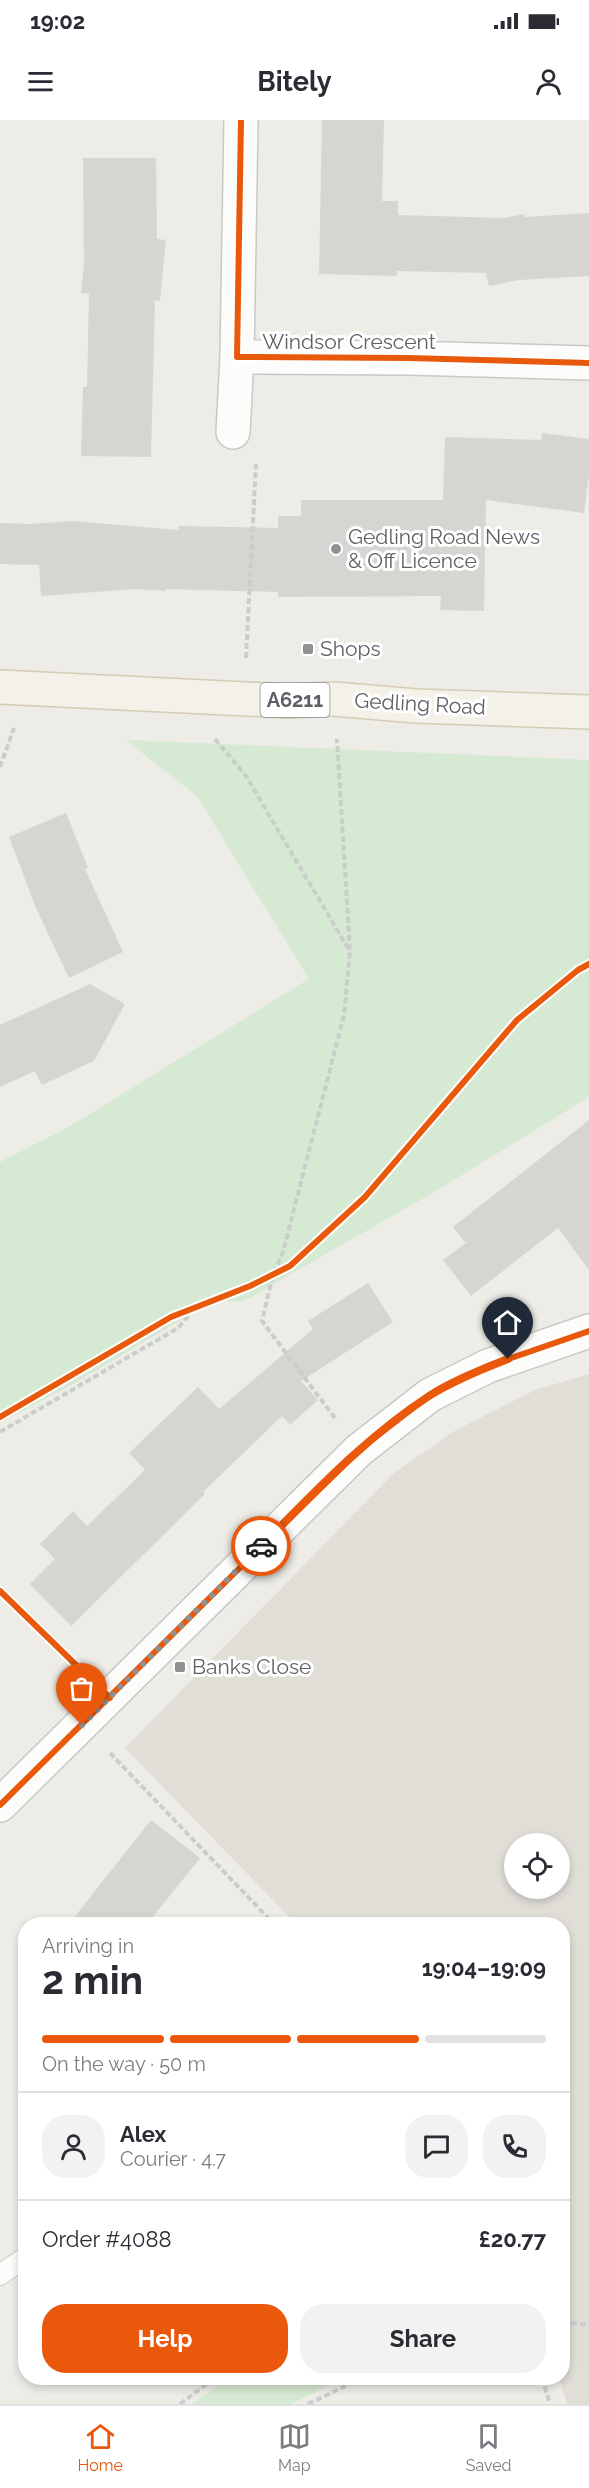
<!DOCTYPE html>
<meta charset="utf-8">
<style>
body{margin:0;font-family:Raleway,sans-serif;background:#f2f2f3;color:#2b2b33;height:100vh;display:flex;flex-direction:column;font-size:22px;white-space:nowrap}
*{box-sizing:border-box;margin:0}
p{font-size:20px;color:#7c7c81}
.icon{flex:none;width:33px;height:33px;fill:none;stroke:currentColor;stroke-width:2;stroke-linecap:round;stroke-linejoin:round}
.map{position:relative;flex:1;overflow:hidden}
.side{position:absolute;left:18px;top:1797px;width:552px;height:468px;display:flex;flex-direction:column;background:#fff;border-radius:24px;box-shadow:0 3px 9px #0003}
.side>*{flex:none}
.controls{position:absolute;left:504px;top:1713px;display:grid;gap:12px}
.controls a{display:grid;place-items:center;width:66px;height:66px;border-radius:50%;background:#fff;box-shadow:0 3px 9px #0003;font-size:30px}
.pin{position:absolute;display:grid;place-items:center;width:51px;height:51px;color:#fff;margin:-62px -26px;border-radius:50% 50% 50% 0;rotate:-45deg;box-shadow:0 0 6px #0007}
.pin .icon{rotate:45deg}
.courier{position:absolute;display:grid;place-items:center;width:60px;height:60px;margin:-30px;border:4px solid #ea580c;border-radius:50%;background:#fff;color:#222;box-shadow:0 2px 8px #0007}
.summary em{font-style:normal;font-weight:700}
.summary div{display:flex;flex-direction:column-reverse}
.summary{display:flex;align-items:center;justify-content:space-between;height:102px;padding:0 24px}
h1{font-size:39px;font-weight:700;line-height:45px}
.bar{display:grid;grid-template-columns:repeat(4,1fr);gap:9px 6px;align-content:center;height:72px;padding:0 24px}
.bar i{height:8px;border-radius:4px;background:#e1e1e2}
.bar .active{background:#ea580c}
.bar p{grid-column:span 4}
.line{display:flex;align-items:center;gap:15px;padding:0 24px;border-top:2px solid #e1e1e2}
.line div{flex:1}
.round{display:grid;place-items:center;flex:none;width:63px;height:63px;border-radius:24px;background:#f2f2f3}
.button{display:flex;gap:12px;margin-top:auto;padding:12px 24px}
.button a{flex:1;height:69px;border-radius:24px;background:#ea580c;color:#fff;font-size:24px;font-weight:700;line-height:69px;text-align:center}
.button a+a{background:#f2f2f3;color:#2b2b33}
.status{display:flex;justify-content:space-between;align-items:center;height:42px;padding:0 30px;background:#fff;direction:ltr}
.status svg{height:16px;fill:currentColor}
header{display:flex;justify-content:space-between;align-items:center;height:78px;padding:0 24px;background:#fff;font-size:27px;font-weight:700}
.tab-bar{display:flex;justify-content:space-around;align-items:center;height:84px;border-top:2px solid #e1e1e2;background:#fff;font-size:16px;color:#7c7c81}
.tab-bar a{display:grid;justify-items:center;gap:3px}
.tab-bar .active{color:#ea580c}
.map>svg:first-child{display:block}
.education{fill:#e0ded7;fill-rule:evenodd}
.green{fill:#d6e9d2}
.building{fill:#d6d5d2}
.lines{fill:none;stroke-linecap:round;stroke-linejoin:round}
.lane-casing{stroke:#c8c8c8;stroke-width:22}
.street-casing{stroke:#c8c8c8;stroke-width:36}
.secondary-casing{stroke:#c8c8c8;stroke-width:36}
.primary-casing{stroke:#d5cbb4;stroke-width:36}
.path{stroke:#c9ceca;stroke-width:4;stroke-dasharray:6 3;stroke-linecap:butt}
.lane{stroke:#fcfcfb;stroke-width:20}
.street{stroke:#fcfcfb;stroke-width:33}
.secondary{stroke:#fcfcfb;stroke-width:33}
.primary{stroke:#f3f1e8;stroke-width:33}
.cycleway-casing{stroke:#fff;stroke-width:10}
.cycleway{stroke:#e8590c;stroke-width:6}
.done{stroke:#8f9293;stroke-width:6;stroke-dasharray:0 10.8}
.route{stroke:#ea580c;stroke-width:8}
.poi-dot{fill:#8f9293;stroke:#fff;stroke-width:2}
.labels{text-anchor:middle;stroke-width:6;stroke-linejoin:round;paint-order:stroke}
.shield{fill:#fff;stroke:#8e9094;stroke-width:1.5}
.shield-label{font-size:20px;font-weight:bold;fill:#5d6166}
.street-label{font-size:21px;fill:#5d6166;stroke:#fff}
.poi-label{font-size:21px;fill:#5d6166;stroke:#fff;text-anchor:start}
</style>
<div class="status"><b>19:02</b><svg viewBox="0 0 49 12"><path d="M0 12V9h3v3zM5 12V6h3v6zM10 12V3h3v9zM15 12V0h3v12zM26 1h20v11H26zM47 4h2v5h-2z"/></svg></div>
<header><svg class="icon" aria-label="menu" viewBox="0 0 24 24"><path d="M4 6h16M4 12h16M4 18h16"/></svg>Bitely<svg class="icon" aria-label="person" viewBox="0 0 24 24"><circle cx="12" cy="8" r="4"/><path d="M4 21q1-7 8-7t8 7"/></svg></header>
<div class="map">
<svg width="589" height="2284" viewBox="0 0 589 2284">
<rect width="100%" height="100%" fill="#edece7"/>
<path class="education" d="M589,1254V2284H567L559,2258H562V1804H296L125,1628L394,1353L456,1310L535,1270ZM514,1724H560V1768H514Z"/>
<g class="green">
<polygon points="126,620 589,640 589,977 436,1071 244,1181 211,1182 75,1263 0,1303 0,1042 67,1008 309,859 197,676"/>
<polygon points="228,2258 344,2258 291,2284 192,2284"/>
</g>
<g class="building">
<polygon points="322,0 384,0 382,81 398,81 398,95 505,98 524,94 525,97 589,93 589,156 519,160 489,166 486,153 397,151 397,156 319,154"/>
<polygon points="83,38 156,38 157,119 166,120 160,181 155,180 151,337 81,336 83,267 87,267 89,174 81,173 84,146"/>
<polygon points="542,313 589,319 589,353 584,393 486,380 484,491 440,490 441,476 278,477 278,472 166,469 166,471 135,469 41,476 39,445 0,444 0,403 30,404 72,401 179,410 179,406 278,408 278,396 301,396 301,380 443,380 445,317 541,320"/>
<polygon points="66,693 88,748 85,749 123,832 69,858 36,788 9,717"/>
<polygon points="90,864 125,884 94,941 42,965 35,951 0,967 0,905"/>
<polygon points="589,1000 589,1150 558,1108 471,1176 443,1140 466,1123 453,1107"/>
<polygon points="368,1163 393,1202 301,1261 318,1280 290,1305 282,1296 203,1372 205,1374 71,1506 30,1464 55,1439 40,1424 73,1391 87,1406 145,1350 129,1333 198,1267 219,1289 313,1209 308,1201"/>
<polygon points="151,1700 200,1738 147,1804 69,1804"/>
</g>
<g class="lines">
<g class="lane-casing">
<polyline id="lane" points="0,2155 26,2137"/>
</g>
<g class="street-casing">
<g id="street">
<polyline points="241,0 237,237 408,238 589,243"/>
<polyline points="233,312 237,237"/>
</g>
</g>
<g class="secondary-casing">
<polyline id="secondary" points="0,1685 359,1330 430,1275 488,1246 589,1211"/>
</g>
<g class="primary-casing">
<polyline id="primary" points="0,567 289,581 334,579 416,586 589,592"/>
</g>
<g class="path">
<polyline points="246,538 256,344"/>
<polyline points="215,619 246,656 349,830"/>
<polyline points="0,647 14,608"/>
<polyline points="335,1298 262,1201 273,1155 283,1132 344,895 350,831 337,619"/>
<polyline points="0,1312 178,1208 196,1187"/>
<polyline points="110,1633 274,1804"/>
<polyline points="562,2202 589,2205"/>
<polyline points="542,2258 550,2284"/>
<polyline points="180,2284 215,2258"/>
<polyline points="308,2284 362,2258"/>
</g>
<use href="#lane" class="lane"/>
<use href="#street" class="street"/>
<use href="#secondary" class="secondary"/>
<use href="#primary" class="primary"/>
<g class="cycleway-casing">
<g id="cycleway">
<polyline points="241,0 237,237 408,238 589,243"/>
<polyline points="0,1297 171,1197 250,1166 290,1146 365,1077 517,900 578,850 589,844"/>
<polyline points="0,1471 110,1578"/>
<polyline points="0,1685 359,1330 430,1275 488,1246 589,1211"/>
</g>
</g>
<use href="#cycleway" class="cycleway"/>
</g>
<g class="lines">
<polyline class="done" points="82,1605 261,1426"/>
<path class="route" d="M261,1426C314,1373 366,1317 429,1276C452,1261 482,1249 508,1239"/>
</g>
<g class="poi-dot">
<circle cx="336" cy="429" r="6"/>
<rect x="302" y="523" width="12" height="12" rx="3"/>
<rect x="174" y="1541" width="12" height="12" rx="3"/>
</g>
<g class="labels">
<rect class="shield" x="260.5" y="563" width="69" height="34" rx="4.5"/>
<g class="shield-label">
<text x="295" y="587">A6211</text>
</g>
<g class="street-label">
<text x="349" y="229">Windsor Crescent</text>
<text transform="translate(420 584) rotate(3)" y="7">Gedling Road</text>
</g>
<g class="poi-label">
<text x="348" y="424">Gedling Road News<tspan x="348" dy="24">&amp; Off Licence</tspan></text>
<text x="320" y="536">Shops</text>
<text x="192" y="1554">Banks Close</text>
</g>
</g>
</svg>
<div class="controls">
<a><svg class="icon" aria-label="locate" viewBox="0 0 24 24"><circle cx="12" cy="12" r="6"/><path d="M12 2v4M12 18v4M2 12h4M18 12h4"/></svg></a>
</div>
<div class="pin" style="left:82px;top:1605px;background:#ea580c"><svg class="icon" aria-label="bag" viewBox="0 0 24 24"><path d="M5 8h14l-1 12H6zM9 8a3 3 0 0 1 6 0"/></svg></div>
<div class="pin" style="left:508px;top:1239px;background:#1f2937"><svg class="icon" aria-label="home" viewBox="0 0 24 24"><path d="M3 11l9-7 9 7M6 9v11h12V9"/></svg></div>
<div class="courier" style="left:261px;top:1426px"><svg class="icon" aria-label="car" viewBox="0 0 24 24"><path d="M5 17H2v-5l4-1 3-4h7l3 4 3 1v5h-3M9 17h6M6 11h13"/><circle cx="7" cy="17" r="2"/><circle cx="17" cy="17" r="2"/></svg></div>
<section class="side">
<div class="summary"><div><h1>2 min</h1><p>Arriving in</p></div><em>19:04–19:09</em></div>
<div class="bar"><i class="active"></i><i class="active"></i><i class="active"></i><i></i><p>On the way · 50 m</p></div>
<div class="line" style="height:108px"><a class="round"><svg class="icon" aria-label="person" viewBox="0 0 24 24"><circle cx="12" cy="8" r="4"/><path d="M4 21q1-7 8-7t8 7"/></svg></a><div><b>Alex</b><p>Courier · 4.7</p></div><a class="round"><svg class="icon" aria-label="chat" viewBox="0 0 24 24"><path d="M4 5h16v11H9l-5 4z"/></svg></a><a class="round"><svg class="icon" aria-label="phone" viewBox="0 0 24 24"><path d="M5 4h4l2 5-3 2q2 4 5 5l2-3 5 2v4C11 20 4 13 5 4z"/></svg></a></div>
<div class="line" style="height:78px"><div>Order #4088</div><b>£20.77</b></div>
<div class="button"><a>Help</a><a>Share</a></div>
</section>
</div>
<nav class="tab-bar">
<a class="active"><svg class="icon" aria-label="home" viewBox="0 0 24 24"><path d="M3 11l9-7 9 7M6 9v11h12V9"/></svg>Home</a>
<a><svg class="icon" aria-label="map" viewBox="0 0 24 24"><path d="M3 6l6-2 6 2 6-2v14l-6 2-6-2-6 2zM9 4v14M15 6v14"/></svg>Map</a>
<a><svg class="icon" aria-label="saved" viewBox="0 0 24 24"><path d="M7 4h10v16l-5-4-5 4z"/></svg>Saved</a>
</nav>
